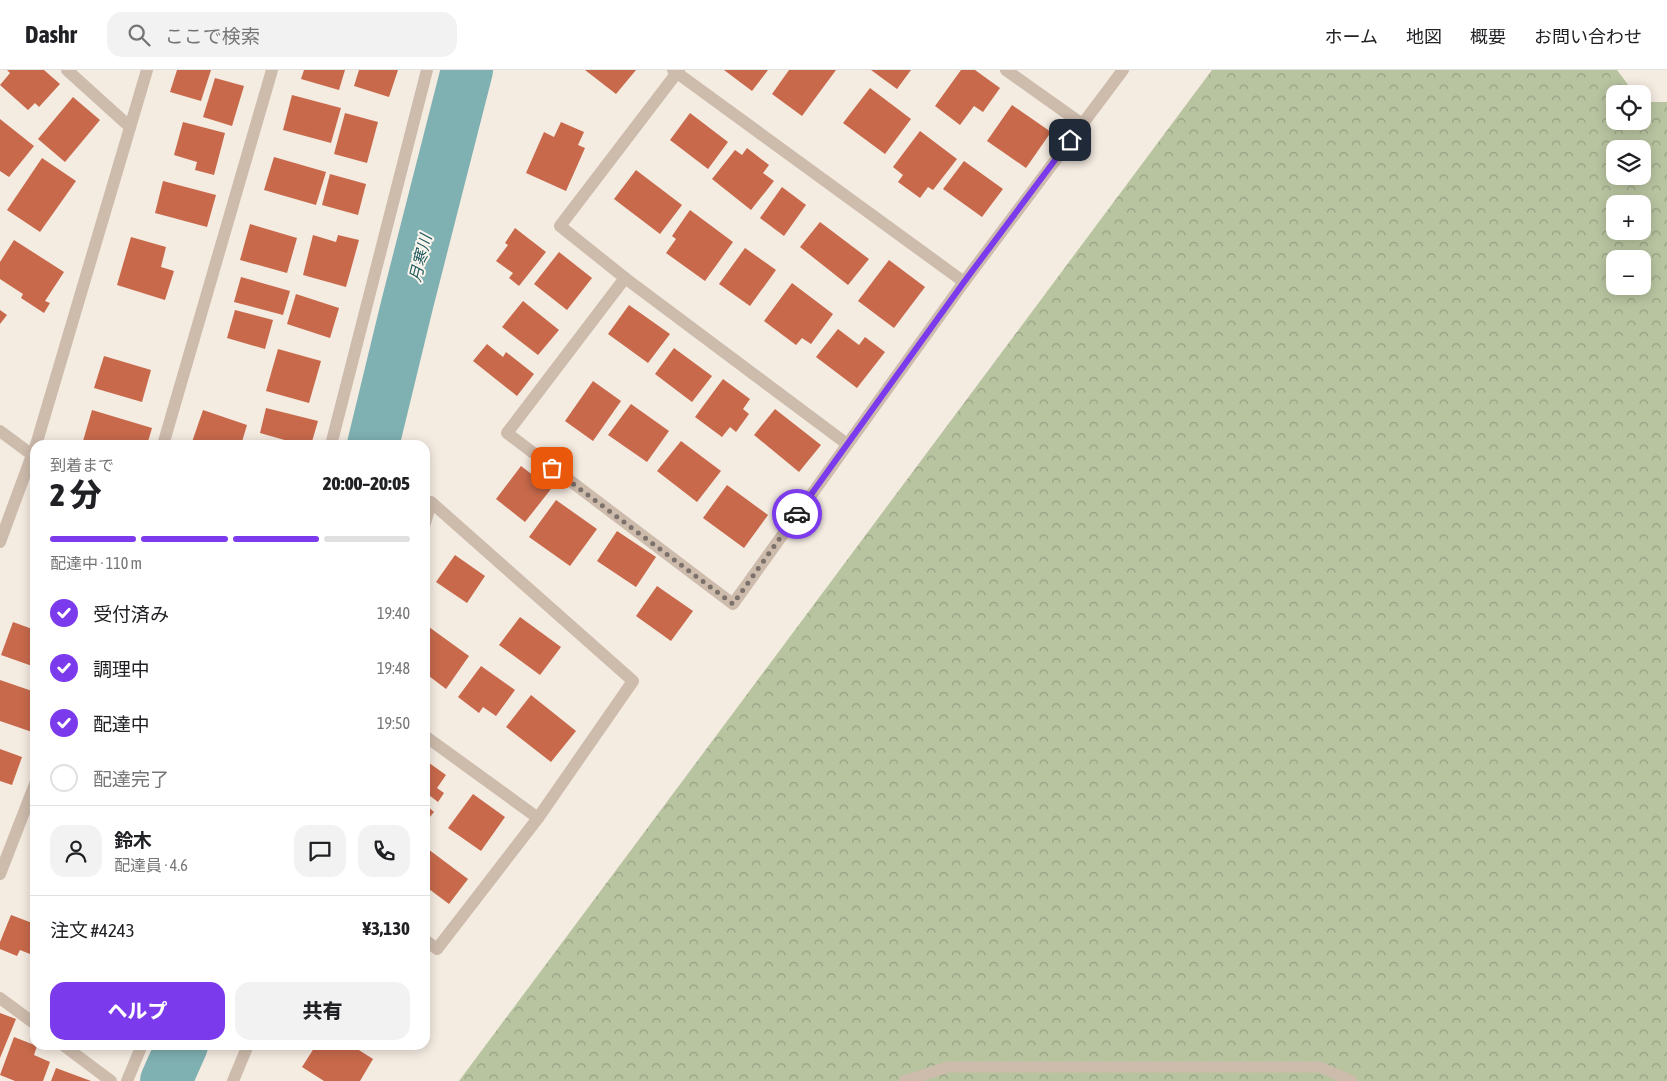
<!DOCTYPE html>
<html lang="ja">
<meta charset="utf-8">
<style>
body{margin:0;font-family:"Asap Condensed","Noto Sans JP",sans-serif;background:#f2f2f2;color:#202124;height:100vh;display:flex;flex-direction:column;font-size:19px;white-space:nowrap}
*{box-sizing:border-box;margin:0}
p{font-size:16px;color:#757577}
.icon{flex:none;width:28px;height:28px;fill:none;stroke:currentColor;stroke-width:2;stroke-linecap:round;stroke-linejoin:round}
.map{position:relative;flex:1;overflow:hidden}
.side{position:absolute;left:30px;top:370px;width:400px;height:610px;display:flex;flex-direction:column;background:#fff;border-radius:15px;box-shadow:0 2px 12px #0003}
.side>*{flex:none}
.fabs{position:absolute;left:1606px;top:15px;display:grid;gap:10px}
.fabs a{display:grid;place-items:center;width:45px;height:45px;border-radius:10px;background:#fff;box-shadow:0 2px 12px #0003;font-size:25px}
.pin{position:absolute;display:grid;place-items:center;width:42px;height:42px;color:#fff;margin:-21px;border-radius:10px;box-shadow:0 2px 8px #0006}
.courier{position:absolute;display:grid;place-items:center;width:50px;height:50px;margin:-25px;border:4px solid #7c3aed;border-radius:50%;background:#fff;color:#222;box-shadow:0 1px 6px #0007}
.overview em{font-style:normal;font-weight:800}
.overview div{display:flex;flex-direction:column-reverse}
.overview{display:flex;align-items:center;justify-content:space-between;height:85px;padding:0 20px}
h1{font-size:32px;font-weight:800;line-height:38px}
.bar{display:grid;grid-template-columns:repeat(4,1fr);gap:8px 5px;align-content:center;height:60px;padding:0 20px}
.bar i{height:6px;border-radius:4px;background:#e0e0e0}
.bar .active{background:#7c3aed}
.bar p{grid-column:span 4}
.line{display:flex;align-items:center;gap:12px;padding:0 20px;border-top:1px solid #e0e0e0}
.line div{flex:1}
.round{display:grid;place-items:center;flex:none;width:52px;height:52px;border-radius:15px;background:#f2f2f2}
ol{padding:0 20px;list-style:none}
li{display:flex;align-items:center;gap:15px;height:55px}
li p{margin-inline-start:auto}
li .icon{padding:5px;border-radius:50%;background:#7c3aed;color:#fff;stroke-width:4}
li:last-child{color:#757577}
li i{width:28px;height:28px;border:2px solid #e0e0e0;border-radius:50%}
.cta{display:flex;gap:10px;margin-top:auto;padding:10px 20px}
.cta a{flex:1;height:58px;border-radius:15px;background:#7c3aed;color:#fff;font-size:20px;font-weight:800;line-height:58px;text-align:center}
.cta a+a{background:#f2f2f2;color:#202124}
header{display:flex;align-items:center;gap:30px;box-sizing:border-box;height:70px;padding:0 25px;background:#fff;border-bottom:1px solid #e0e0e0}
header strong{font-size:24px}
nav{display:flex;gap:28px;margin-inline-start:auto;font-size:18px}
.search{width:350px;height:45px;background:#f2f2f2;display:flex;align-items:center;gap:12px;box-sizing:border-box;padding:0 18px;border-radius:15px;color:#757577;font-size:19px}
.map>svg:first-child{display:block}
.forest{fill:url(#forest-crowns);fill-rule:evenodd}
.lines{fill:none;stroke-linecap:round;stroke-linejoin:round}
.river{stroke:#7fb0b2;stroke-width:52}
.building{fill:#c8694b}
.service{stroke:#cdbbac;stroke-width:11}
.minor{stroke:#cdbbac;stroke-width:12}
.done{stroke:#7c716b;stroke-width:5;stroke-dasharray:0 9}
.route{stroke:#7c3aed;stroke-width:6}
.labels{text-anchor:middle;stroke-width:4;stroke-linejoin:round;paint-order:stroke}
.water-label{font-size:16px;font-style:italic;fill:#1f5a5e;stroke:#fbf5ee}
</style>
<header>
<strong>Dashr</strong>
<div class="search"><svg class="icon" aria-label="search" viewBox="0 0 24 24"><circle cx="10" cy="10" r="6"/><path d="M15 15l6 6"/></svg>ここで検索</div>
<nav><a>ホーム</a><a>地図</a><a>概要</a><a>お問い合わせ</a></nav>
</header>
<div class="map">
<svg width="1667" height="1011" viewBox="0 0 1667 1011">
<defs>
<pattern id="forest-crowns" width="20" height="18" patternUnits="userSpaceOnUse" patternTransform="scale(1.25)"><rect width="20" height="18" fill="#b8c4a0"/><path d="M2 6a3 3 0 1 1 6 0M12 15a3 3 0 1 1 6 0" fill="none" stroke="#97a083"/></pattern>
</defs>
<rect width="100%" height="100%" fill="#f4ebe1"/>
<path class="forest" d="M1212,0H1617L1635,24H1615V51H1642L1643,32H1667V1011H459ZM1615,79H1642V106H1615ZM1615,134H1642V161H1615ZM1615,189H1642V216H1615Z"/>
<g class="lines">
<g class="river">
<polyline points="373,375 407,235 467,0"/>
<polyline points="166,1011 182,975"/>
</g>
</g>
<g class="building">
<polygon points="7,0 44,0 60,14 39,37 35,33 28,40 0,15 10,3"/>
<polygon points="177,0 211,0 201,31 170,22"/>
<polygon points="304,0 345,0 339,20 301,9"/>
<polygon points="359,0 398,0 389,27 354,16"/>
<polygon points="585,0 636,0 616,24"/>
<polygon points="724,0 768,0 752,21"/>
<polygon points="789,0 836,0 802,46 772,24"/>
<polygon points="871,0 911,0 897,19"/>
<polygon points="961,0 975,0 1000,18 983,42 974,36 960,55 935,36"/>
<polygon points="215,8 244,16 232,56 203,47"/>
<polygon points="870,18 911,49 885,84 843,53"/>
<polygon points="292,25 341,38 331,73 283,60"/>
<polygon points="73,27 100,50 65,92 38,69"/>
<polygon points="1012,35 1051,62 1026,98 987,71"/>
<polygon points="345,43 378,52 367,93 334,84"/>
<polygon points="690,43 728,72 708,99 670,70"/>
<polygon points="0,49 34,76 9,107 0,101"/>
<polygon points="183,52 225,63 214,105 195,100 197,92 174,85"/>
<polygon points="561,52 584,62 578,75 585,78 566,121 526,103 544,62 554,67"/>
<polygon points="920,61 957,89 933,120 928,117 920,128 898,112 903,105 893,97"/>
<polygon points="747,78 769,95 763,103 774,111 751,140 712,109 735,80 742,85"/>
<polygon points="274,87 326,102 316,135 264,120"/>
<polygon points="42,88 76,111 40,162 7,140"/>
<polygon points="964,91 1003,119 982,147 943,119"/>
<polygon points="636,100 682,135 660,164 614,129"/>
<polygon points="330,104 366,114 358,145 322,135"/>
<polygon points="163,111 216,125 207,157 155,143"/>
<polygon points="782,117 806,135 784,166 760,148"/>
<polygon points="690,140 733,172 705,211 666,183 676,169 672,166"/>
<polygon points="820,152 869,189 848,215 800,177"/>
<polygon points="250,154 297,168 287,203 240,190"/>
<polygon points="515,158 546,182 519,216 509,208 513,203 496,191 508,175 505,173"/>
<polygon points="313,165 336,172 338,165 359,170 346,217 303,205"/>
<polygon points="131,167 166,177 161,197 174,201 165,230 117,215"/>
<polygon points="14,170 64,202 45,231 50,233 44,243 21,228 23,224 0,209 0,192"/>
<polygon points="745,178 776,200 750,236 719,214"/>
<polygon points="559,182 592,208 567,240 534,214"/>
<polygon points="889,190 925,217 894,258 858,231"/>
<polygon points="241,207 290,221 283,245 234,232"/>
<polygon points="792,213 833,244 811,274 802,268 796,275 764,251"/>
<polygon points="296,224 339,238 330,268 287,254"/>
<polygon points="523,231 559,260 538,285 502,257"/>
<polygon points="629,235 670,264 648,293 608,264"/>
<polygon points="0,240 7,245 0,254"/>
<polygon points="235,240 273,250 265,279 227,268"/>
<polygon points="838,259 859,275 865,267 885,282 857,318 816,287"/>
<polygon points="487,274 503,287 506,282 534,304 517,326 473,291"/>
<polygon points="674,278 712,306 692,332 655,304"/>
<polygon points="278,279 321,291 309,333 266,321"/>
<polygon points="104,286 151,300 142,332 94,318"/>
<polygon points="723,309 750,329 743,339 749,344 736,362 730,357 722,367 695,347"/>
<polygon points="593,311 621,331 593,371 565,351"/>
<polygon points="631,334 669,361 647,392 608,365"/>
<polygon points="266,338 318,351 311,375 302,375 260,363"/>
<polygon points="775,339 821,375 799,402 754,365"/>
<polygon points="92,340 152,358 147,375 94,375 83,371"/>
<polygon points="203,340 247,355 241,375 191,375"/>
<polygon points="681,371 721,401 697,432 657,401"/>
<polygon points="521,396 551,419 525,452 496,429"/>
<polygon points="727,415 768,445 744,478 703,448"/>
<polygon points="556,430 597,459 570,496 529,467"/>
<polygon points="617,461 656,487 636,517 597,491"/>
<polygon points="455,485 485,506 467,533 436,512"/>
<polygon points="657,516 693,541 671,571 636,546"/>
<polygon points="520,547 561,577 540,605 499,575"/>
<polygon points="13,552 35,560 35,597 1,585"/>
<polygon points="429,557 469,586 446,619 425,603 425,563"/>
<polygon points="481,596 515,620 496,646 483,637 479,643 458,627"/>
<polygon points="0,610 35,622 35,663 0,651"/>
<polygon points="531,625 576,661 551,692 506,657"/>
<polygon points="0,679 22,687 12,715 0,711"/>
<polygon points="425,690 446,705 437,718 444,723 438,732 425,722"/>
<polygon points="473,724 505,747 481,781 448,758"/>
<polygon points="425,734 434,742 425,753"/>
<polygon points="428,779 468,809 449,834 425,816 425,783"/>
<polygon points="11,845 35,854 35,892 32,891 35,886 20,880 17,886 0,879 0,872"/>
<polygon points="0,943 16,949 0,988"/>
<polygon points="14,967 37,976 34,985 50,992 43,1011 15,1011 0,1005"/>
<polygon points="316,975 351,975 373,989 360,1011 324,1011 302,997"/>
<polygon points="56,998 91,1011 51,1011"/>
</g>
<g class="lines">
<polyline class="service" points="904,1011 948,997 1320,997 1352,1011"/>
<g class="minor">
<polyline points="67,0 130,57"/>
<polyline points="673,0 964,212"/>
<polyline points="679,0 560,156 625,208 507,363 733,534 964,212 1123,0"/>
<polyline points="1006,0 1082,54"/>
<polyline points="625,208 847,374"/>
<polyline points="0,361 35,387"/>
<polyline points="36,375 147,0"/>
<polyline points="163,375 272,0"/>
<polyline points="331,375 427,0"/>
<polyline points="425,453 431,432 633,611 538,748 437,879 425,870"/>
<polyline points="0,472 35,377"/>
<polyline points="425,666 538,748"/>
<polyline points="0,804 35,714"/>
<polyline points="0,928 35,954"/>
<polyline points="63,975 111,1011"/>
<polyline points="127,1011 142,975"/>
<polyline points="233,1011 248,975"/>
</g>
</g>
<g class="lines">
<polyline class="done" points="552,398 733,534 797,444"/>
<polyline class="route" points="797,444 964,212 1070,70"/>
</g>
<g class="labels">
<g class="water-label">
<text transform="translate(420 188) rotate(-76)" y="6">月寒川</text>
</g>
</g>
</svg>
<div class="fabs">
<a><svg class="icon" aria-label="locate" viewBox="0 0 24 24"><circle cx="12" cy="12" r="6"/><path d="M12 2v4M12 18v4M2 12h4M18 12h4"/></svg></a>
<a><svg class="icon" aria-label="layers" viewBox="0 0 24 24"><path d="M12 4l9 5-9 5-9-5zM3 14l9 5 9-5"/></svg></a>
<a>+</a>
<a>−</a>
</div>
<div class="pin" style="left:552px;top:398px;background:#ea580c"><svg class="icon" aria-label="bag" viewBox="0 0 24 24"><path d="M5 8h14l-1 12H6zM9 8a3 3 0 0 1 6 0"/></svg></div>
<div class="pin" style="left:1070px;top:70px;background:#1f2937"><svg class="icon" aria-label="home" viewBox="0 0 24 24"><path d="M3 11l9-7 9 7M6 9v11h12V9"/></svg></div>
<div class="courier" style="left:797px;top:444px"><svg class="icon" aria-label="car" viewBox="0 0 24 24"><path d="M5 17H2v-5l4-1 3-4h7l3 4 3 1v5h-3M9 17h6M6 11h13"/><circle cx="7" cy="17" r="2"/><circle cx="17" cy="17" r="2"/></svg></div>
<section class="side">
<div class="overview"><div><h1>2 分</h1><p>到着まで</p></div><em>20:00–20:05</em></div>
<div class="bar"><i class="active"></i><i class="active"></i><i class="active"></i><i></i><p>配達中 · 110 m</p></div>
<ol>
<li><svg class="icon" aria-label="check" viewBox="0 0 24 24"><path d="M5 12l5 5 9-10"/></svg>受付済み<p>19:40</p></li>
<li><svg class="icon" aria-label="check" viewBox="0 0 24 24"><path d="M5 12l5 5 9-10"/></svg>調理中<p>19:48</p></li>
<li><svg class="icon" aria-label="check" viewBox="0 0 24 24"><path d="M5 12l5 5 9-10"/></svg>配達中<p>19:50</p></li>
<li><i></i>配達完了</li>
</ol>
<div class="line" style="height:90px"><a class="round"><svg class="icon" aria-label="person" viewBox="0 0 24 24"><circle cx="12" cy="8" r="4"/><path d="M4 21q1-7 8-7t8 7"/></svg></a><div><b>鈴木</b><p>配達員 · 4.6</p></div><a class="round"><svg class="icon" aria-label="chat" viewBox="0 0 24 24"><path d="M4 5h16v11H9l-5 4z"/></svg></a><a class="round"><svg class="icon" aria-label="phone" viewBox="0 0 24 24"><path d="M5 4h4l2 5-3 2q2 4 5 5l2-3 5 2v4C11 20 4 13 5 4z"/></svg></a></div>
<div class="line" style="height:65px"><div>注文 #4243</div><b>¥3,130</b></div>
<div class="cta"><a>ヘルプ</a><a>共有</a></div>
</section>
</div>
